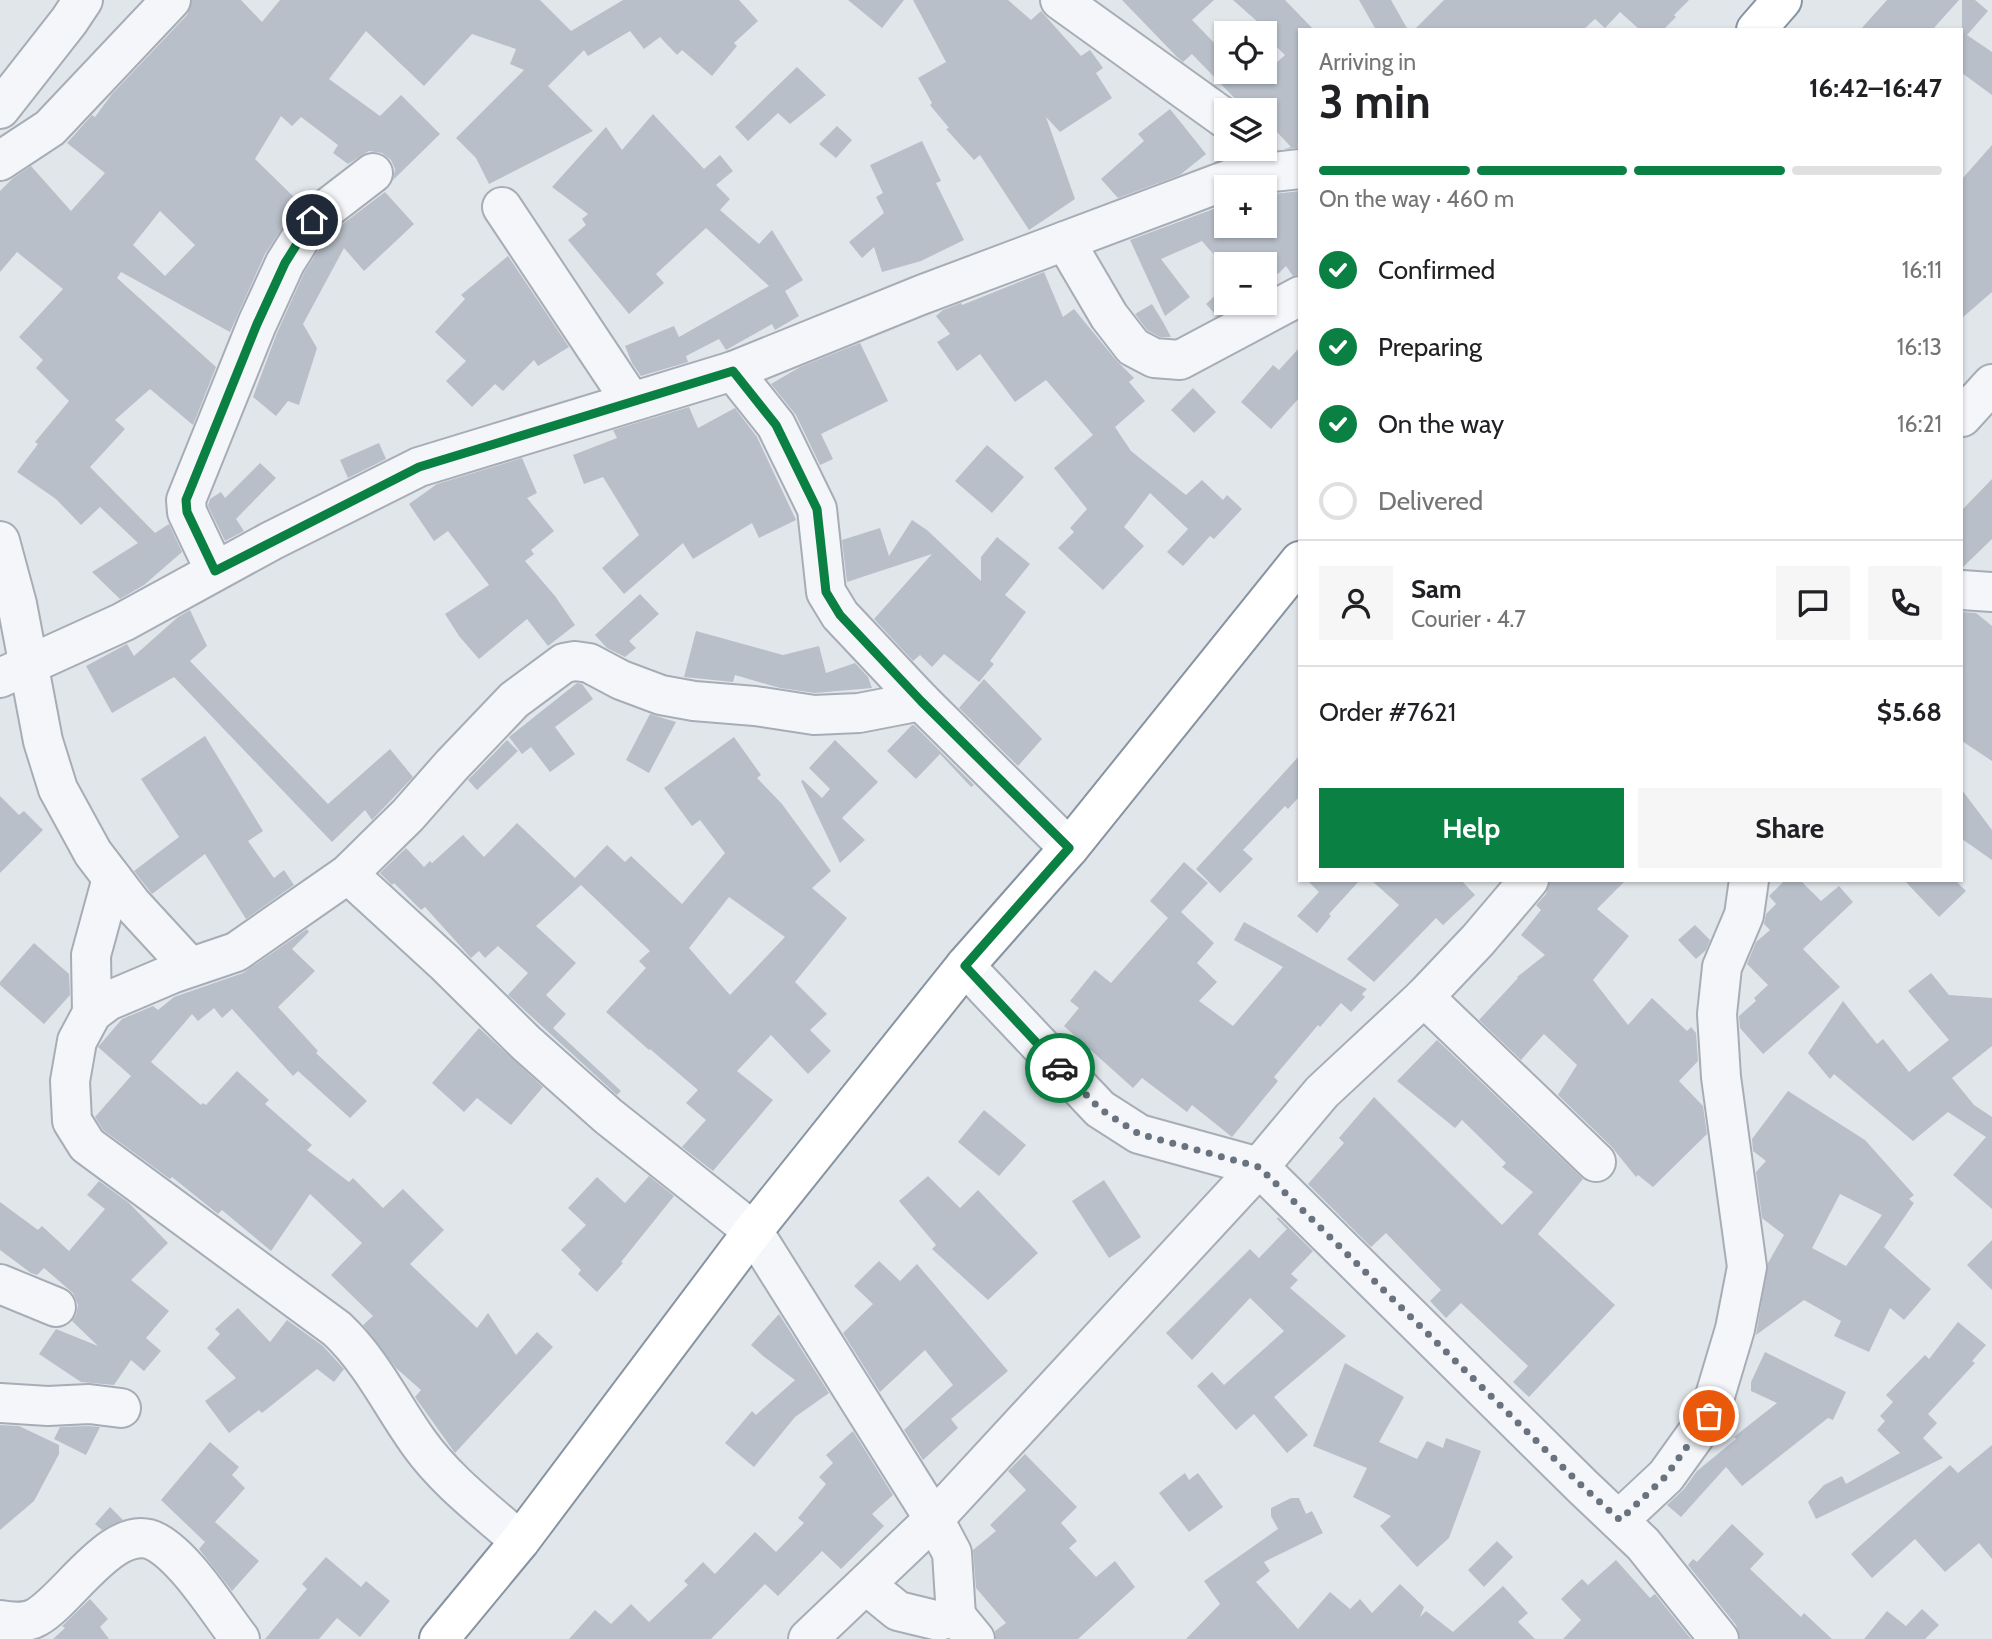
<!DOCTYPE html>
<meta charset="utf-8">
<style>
body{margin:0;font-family:Cabin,sans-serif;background:#f6f6f6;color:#202124;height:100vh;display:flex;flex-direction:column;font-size:26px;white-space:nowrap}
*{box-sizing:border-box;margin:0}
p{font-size:23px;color:#757577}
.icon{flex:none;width:38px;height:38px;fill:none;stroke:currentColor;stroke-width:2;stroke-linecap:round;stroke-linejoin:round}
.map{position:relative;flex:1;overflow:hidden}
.panel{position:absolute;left:1298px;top:28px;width:665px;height:854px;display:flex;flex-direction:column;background:#fff;border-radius:0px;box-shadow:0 2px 5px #0004}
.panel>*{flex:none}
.tools{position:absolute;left:1214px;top:21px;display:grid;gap:14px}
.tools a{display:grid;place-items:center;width:63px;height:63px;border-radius:0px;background:#fff;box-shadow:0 2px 5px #0004;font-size:35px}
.pin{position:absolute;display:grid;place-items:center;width:60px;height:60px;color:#fff;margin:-30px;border:4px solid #fff;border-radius:50%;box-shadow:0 2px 7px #0007}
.courier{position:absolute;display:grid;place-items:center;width:70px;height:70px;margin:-35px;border:5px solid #0b8043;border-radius:50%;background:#fff;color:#222;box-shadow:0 2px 9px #0007}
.head em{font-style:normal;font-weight:800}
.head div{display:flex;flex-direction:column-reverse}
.head{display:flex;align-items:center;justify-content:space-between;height:119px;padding:0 21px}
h1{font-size:46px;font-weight:800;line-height:52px}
.bar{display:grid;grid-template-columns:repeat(4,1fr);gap:10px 7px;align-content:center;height:84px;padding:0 21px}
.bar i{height:9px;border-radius:5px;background:#e0e0e0}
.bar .selected{background:#0b8043}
.bar p{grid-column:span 4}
.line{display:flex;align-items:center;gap:18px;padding:0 21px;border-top:2px solid #e0e0e0}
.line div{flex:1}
.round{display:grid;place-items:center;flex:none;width:74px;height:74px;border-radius:0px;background:#f6f6f6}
ol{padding:0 21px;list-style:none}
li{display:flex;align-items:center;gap:21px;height:77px}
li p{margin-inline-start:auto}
li .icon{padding:7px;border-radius:50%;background:#0b8043;color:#fff;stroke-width:4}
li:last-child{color:#757577}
li i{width:38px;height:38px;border:4px solid #e0e0e0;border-radius:50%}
.action{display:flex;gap:14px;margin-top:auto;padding:14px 21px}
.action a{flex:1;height:80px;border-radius:0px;background:#0b8043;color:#fff;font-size:28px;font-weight:800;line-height:80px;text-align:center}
.action a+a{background:#f6f6f6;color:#202124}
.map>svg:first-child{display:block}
.building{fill:#b8bfc9;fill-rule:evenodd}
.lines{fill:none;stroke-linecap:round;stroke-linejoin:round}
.minor-casing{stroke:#a6adb6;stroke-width:42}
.highway-casing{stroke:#8794a3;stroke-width:42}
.minor{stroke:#f4f6f9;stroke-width:38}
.highway{stroke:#fff;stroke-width:38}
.done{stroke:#69727f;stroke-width:7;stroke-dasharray:0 12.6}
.route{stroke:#0b8043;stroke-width:9}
</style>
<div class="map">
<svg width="1992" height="1639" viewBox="0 0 1992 1639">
<rect width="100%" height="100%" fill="#e1e6eb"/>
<g class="building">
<path d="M192,0H241L262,22L280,0H540L571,31L623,0H739L758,21L734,43L737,46L712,76L682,50L677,55L660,37L644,49L630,31L588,56L584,50L548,86L593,131L489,184L476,158L456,138L524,70L510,64L516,49L472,34L424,86L366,31L329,79L380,116L401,95L440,134L393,180L395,169L391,160L382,153L369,151L348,164L333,153L338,145L301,117L292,126L281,116L255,159L299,202L265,254L230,332L121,272L117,278L216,367L193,425L150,389L115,420L125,429L90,467L155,533L169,524L182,552L144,585L120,599L92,572L138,543L100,507L81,525L56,499L17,472L38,444L35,442L69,401L36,368L43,360L19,337L63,289L17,252L0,272V191L13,178L31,166L71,211L105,173L67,143L92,115L95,117L112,94L187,15ZM160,211L195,245L165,276L133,245Z"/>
<polygon points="848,0 904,0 882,28"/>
<polygon points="913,0 1008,0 1031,20 1041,11 1081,56 1090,50 1103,68 1096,73 1112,98 1060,132 1046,117 1075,199 1029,230 980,155 974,160 946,129 949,128 930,105 932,103 918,78 946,62"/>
<polygon points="1122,0 1214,0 1192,20 1227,56 1227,72 1242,72 1253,84 1285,55 1265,36 1265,33 1256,26 1259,23 1233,0 1285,0 1314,30 1300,30 1300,148 1284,149 1291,147 1265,119 1265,110 1246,110 1192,54 1183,62 1177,57"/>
<polygon points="1359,0 1391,0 1408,30 1376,30"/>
<polygon points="1444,0 1689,0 1674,15 1676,17 1663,30 1640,30 1620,12 1605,28 1595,19 1583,30 1414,30"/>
<polygon points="1887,0 1959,0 1932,30 1860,30"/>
<polygon points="1962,0 1975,0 1988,11 1967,35 1992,52 1992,95 1962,73"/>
<polygon points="797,67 826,95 790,124 778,113 748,141 735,127"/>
<polygon points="1170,109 1206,154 1180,175 1118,198 1101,179 1144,141 1138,134"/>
<polygon points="653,114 704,169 720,155 733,171 716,185 730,199 720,210 759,244 772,230 803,280 785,291 799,316 775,330 772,324 726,350 719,339 686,356 688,362 641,376 632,363 625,346 674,326 679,337 769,286 706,228 656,274 664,283 629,314 568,240 586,225 582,219 588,214 552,187 606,127 622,150"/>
<polygon points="837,126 852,140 836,158 819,144"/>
<polygon points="922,141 941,181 936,183 964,240 921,261 882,272 874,247 862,258 849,242 884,213 876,197 883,193 870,165"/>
<polygon points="1992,145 1992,292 1962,318 1962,179"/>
<polygon points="1300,191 1300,274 1293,276 1286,266 1278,274 1276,272 1265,282 1265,264 1227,264 1227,270 1202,241 1161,259 1190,297 1165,316 1130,240 1227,204 1227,226 1265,226 1265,195"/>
<polygon points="385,192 414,224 364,271 344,248 303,324 317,348 299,405 288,401 276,416 253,397 277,333 304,273 328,235"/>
<polygon points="508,256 569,347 538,366 534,360 503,391 495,384 472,407 446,381 466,361 435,332 465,299 461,295"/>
<polygon points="1044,272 1063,317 1074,309 1116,360 1134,378 1129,382 1145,401 1115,427 1131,451 1186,495 1202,480 1223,500 1227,495 1242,509 1214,539 1210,536 1183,566 1167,552 1188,529 1150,493 1124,527 1144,546 1103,590 1058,548 1074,532 1070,528 1087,509 1054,468 1093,435 1046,380 1015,402 980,354 957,371 937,342 950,334 936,316 943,310 961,303 962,305"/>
<polygon points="1227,284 1227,303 1241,303 1217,316 1206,304"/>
<polygon points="1152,304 1163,322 1171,337 1160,337 1147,330 1135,314"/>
<polygon points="860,343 888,401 821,434 833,459 820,465 796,415 771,384 800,367"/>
<polygon points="1300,347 1300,397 1271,429 1241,402 1273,365 1279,370"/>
<polygon points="1193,388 1216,412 1194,433 1171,410"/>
<polygon points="689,407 698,428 735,408 757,437 796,520 759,538 752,523 693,559 683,543 624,594 602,568 639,535 603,477 584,484 573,455 617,438 613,430"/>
<polygon points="379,443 386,459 348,478 340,460"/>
<polygon points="987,445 1024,477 992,513 955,481"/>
<polygon points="522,458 537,493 527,498 554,531 531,550 534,554 525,561 555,596 575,625 548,646 527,619 479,659 459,636 445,614 489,585 448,531 434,541 409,504 437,484"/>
<polygon points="260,463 276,478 236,519 244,531 225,541 208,506 210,499 221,492 225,498"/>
<polygon points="1992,479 1992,539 1962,568 1962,510"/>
<polygon points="912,520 927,530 981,581 981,557 997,537 1030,564 1005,595 1026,612 990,661 994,664 979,682 944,654 932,667 920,655 913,661 874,619 932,554 847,582 842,540 880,528 889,556"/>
<polygon points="640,594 659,614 629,641 636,648 625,657 607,648 595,635"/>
<polygon points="190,610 207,646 190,661 328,804 390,749 413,777 372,820 365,810 332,842 174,677 112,713 86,666 127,644 134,656 178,617"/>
<polygon points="1962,612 1976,613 1992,626 1992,761 1962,741"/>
<polygon points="696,631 783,655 819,646 826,673 855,663 868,677 872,688 815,693 780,688 735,675 733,682 684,677"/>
<polygon points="984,679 1042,739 1018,766 959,708"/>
<polygon points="577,683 582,684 593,699 555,727 575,754 550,772 531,747 522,754 509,737"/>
<polygon points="650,714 676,722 649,773 626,760"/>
<polygon points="912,725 914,725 974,785 971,787 940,754 916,779 887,751"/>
<polygon points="205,736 263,831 248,841 274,878 284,870 294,885 246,919 205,854 152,894 134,871 179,837 141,779"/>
<path d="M734,737L761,775L757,778L782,804L831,871L812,888L847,918L795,982L827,1014L810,1030L831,1051L808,1074L771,1035L737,1071L773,1100L713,1171L682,1147L706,1120L686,1103L698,1090L650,1049L649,1050L606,1012L646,968L639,961L650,951L581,885L536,926L576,963L546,995L566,1014L553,1028L621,1091L617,1095L508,995L528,973L498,946L485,958L479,951L471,958L425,907L421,910L394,883L392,885L380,873L406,848L424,867L430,861L432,863L463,835L484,857L517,823L575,878L607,845L625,862L631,856L682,904L725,853L700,820L692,826L664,788ZM729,897L785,937L730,995L689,948Z"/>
<polygon points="507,740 518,751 477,790 468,780"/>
<polygon points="835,740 878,782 842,818 865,840 840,863 801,781 803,780 822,798 830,789 809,768"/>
<polygon points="1300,755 1300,796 1288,809 1285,806 1243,850 1253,859 1220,893 1196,869"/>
<polygon points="1962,790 1992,830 1992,860 1962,839"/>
<polygon points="0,796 19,815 24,811 43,830 0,873"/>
<polygon points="1184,862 1208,883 1181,912 1214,943 1197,963 1217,982 1199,1001 1233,1026 1283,967 1234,940 1244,922 1367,989 1362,994 1365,997 1351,1012 1341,1003 1320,1027 1318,1025 1274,1077 1278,1081 1232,1137 1192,1105 1187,1112 1142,1078 1133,1088 1064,1026 1079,1008 1070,1001 1095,970 1111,983 1168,918 1150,901"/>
<polygon points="1307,880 1360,880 1329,914 1331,916 1317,933 1297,916 1319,892"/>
<polygon points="1371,880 1461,880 1475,895 1443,925 1436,918 1374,982 1347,959 1399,905"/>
<polygon points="1550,880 1626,880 1597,909 1629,936 1593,980 1628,1025 1652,998 1687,1031 1691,1027 1696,1033 1698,1061 1679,1081 1703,1106 1707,1134 1653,1187 1638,1175 1636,1177 1611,1146 1558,1095 1577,1065 1544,1034 1521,1060 1479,1020 1518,978 1517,977 1545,955 1521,935 1541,910 1536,905 1546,894"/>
<polygon points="1785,880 1800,880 1821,901 1839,886 1853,902 1803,949 1840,987 1763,1054 1740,1028 1739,1016 1756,1001 1754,998 1768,985 1747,964 1756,942 1770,930 1764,924 1766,914 1776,904 1769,896"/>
<polygon points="1904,880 1955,880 1966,891 1939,917"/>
<polygon points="1695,925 1710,940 1706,950 1696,959 1678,940"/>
<polygon points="307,929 309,932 292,949 315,971 278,1007 318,1051 316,1053 367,1101 350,1118 298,1071 293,1076 232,1009 222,1018 214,1008 198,1021 192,1014 151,1062 201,1105 203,1103 206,1105 237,1071 269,1100 265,1104 312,1145 307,1150 349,1182 353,1178 383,1208 403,1189 444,1230 410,1264 477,1328 488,1313 516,1355 537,1332 553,1347 455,1453 415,1397 421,1390 396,1368 363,1325 373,1316 331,1275 362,1243 310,1194 271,1251 222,1210 218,1214 172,1177 170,1179 103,1130 95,1117 131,1076 98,1047 122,1019 153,1006 158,1010 174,997 243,973"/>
<polygon points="34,943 69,974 70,995 44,1024 0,985 0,982"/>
<polygon points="1931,973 1949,995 1992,998 1992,1046 1952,1078 1974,1105 1992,1117 1992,1209 1953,1175 1986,1137 1948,1112 1913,1141 1834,1074 1830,1079 1808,1053 1843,1001 1877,1044 1883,1039 1909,1072 1949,1040 1908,991"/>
<polygon points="479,1028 543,1087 511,1125 477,1098 464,1112 432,1083"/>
<polygon points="1437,1040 1583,1179 1538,1234 1615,1305 1529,1397 1513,1382 1528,1366 1461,1303 1446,1318 1430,1301 1441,1290 1386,1233 1371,1247 1308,1184 1344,1143 1339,1138 1374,1097 1502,1225 1533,1192 1502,1167 1506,1163 1462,1120 1455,1128 1397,1081"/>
<path d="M1788,1091L1865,1140L1914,1195L1909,1199L1914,1203L1884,1247L1931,1289L1904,1320L1890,1308L1869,1352L1834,1336L1841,1321L1804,1300L1756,1335L1768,1263L1784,1235L1762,1218L1756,1172L1766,1161L1753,1151L1752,1139ZM1840,1194L1882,1215L1846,1266L1812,1248Z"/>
<polygon points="984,1110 1026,1145 999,1176 958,1142"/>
<polygon points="649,1176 674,1196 621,1262 623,1263 597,1292 578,1274 581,1270 561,1250 586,1225 568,1208 597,1177 625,1203"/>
<polygon points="928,1176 960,1208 978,1190 1038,1253 988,1300 932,1249 936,1245 899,1201"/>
<polygon points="1104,1180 1141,1237 1109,1258 1072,1201"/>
<polygon points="99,1181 129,1203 168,1243 131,1280 169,1311 146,1338 161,1351 144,1371 131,1360 114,1385 81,1382 39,1354 56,1329 98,1346 72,1321 76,1315 78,1305 73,1293 44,1268 37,1275 31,1273 0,1250 0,1202 38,1230 42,1226 69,1251 105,1209 87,1195"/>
<polygon points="1278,1217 1313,1251 1291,1274 1298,1280 1290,1288 1346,1336 1274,1397 1308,1435 1287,1453 1254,1414 1236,1430 1197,1386 1212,1372 1224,1385 1284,1331 1250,1298 1192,1360 1166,1333 1250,1249 1259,1258 1287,1229 1277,1219"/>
<polygon points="1992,1240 1992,1290 1967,1265"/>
<polygon points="879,1261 900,1281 917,1264 1008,1371 951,1419 958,1428 923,1460 904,1430 953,1385 925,1350 880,1392 843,1333 873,1304 854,1286"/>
<polygon points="238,1308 270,1342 287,1320 323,1346 344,1369 334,1382 317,1369 262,1413 259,1410 229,1433 205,1401 236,1378 207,1348 220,1334 215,1329"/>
<polygon points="779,1314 829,1393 795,1417 754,1467 725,1443 752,1411 756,1415 795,1380 763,1356 751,1345"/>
<polygon points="1958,1322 1986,1345 1972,1361 1975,1363 1928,1414 1937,1423 1923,1438 1943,1458 1816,1519 1808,1502 1824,1485 1842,1476 1846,1484 1900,1453 1877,1430 1885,1421 1880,1416 1893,1402 1886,1395 1925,1355 1929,1359"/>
<polygon points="1765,1352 1846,1392 1833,1420 1828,1418 1742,1486 1726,1467 1681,1517 1667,1505 1684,1489 1697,1471 1736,1439 1734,1437 1777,1403 1751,1391 1751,1382"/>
<polygon points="1345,1363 1404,1397 1379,1442 1417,1459 1427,1441 1443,1448 1446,1438 1481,1451 1449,1538 1417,1567 1380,1526 1391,1516 1353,1497 1367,1468 1313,1446"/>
<polygon points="0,1425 19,1426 59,1445 59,1454 34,1501 0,1530"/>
<polygon points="88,1426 100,1427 86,1455 54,1439 60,1427"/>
<polygon points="853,1431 893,1495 872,1514 884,1526 841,1569 822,1551 778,1596 765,1584 711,1639 569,1639 595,1610 611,1624 631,1604 649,1622 688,1585 684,1581 703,1562 715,1574 755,1532 776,1552 804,1523 798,1518 826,1484 819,1477 833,1463 826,1455"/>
<polygon points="210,1442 239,1467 232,1475 245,1488 215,1522 259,1561 232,1591 199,1549 205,1542 161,1500"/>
<polygon points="1992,1445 1992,1559 1979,1543 1945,1572 1915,1539 1872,1578 1851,1554 1950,1465 1958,1473"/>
<polygon points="1025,1454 1077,1507 1061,1523 1077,1541 1069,1548 1096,1577 1115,1561 1135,1587 1078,1639 996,1639 995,1631 1006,1623 976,1588 973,1550 996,1531 990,1525 1026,1490 1008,1471"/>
<polygon points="1185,1473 1189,1480 1198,1473 1223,1507 1189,1532 1159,1493"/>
<polygon points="1291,1498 1299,1498 1306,1514 1312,1511 1323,1533 1264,1562 1270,1571 1256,1582 1298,1629 1330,1592 1350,1609 1360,1599 1372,1613 1400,1584 1424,1607 1420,1617 1426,1611 1453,1632 1503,1586 1528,1613 1518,1622 1535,1639 1186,1639 1220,1604 1204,1581 1278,1529 1271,1516 1271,1508"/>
<polygon points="110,1507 123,1520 102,1530 95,1524"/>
<polygon points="1732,1524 1764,1554 1750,1569 1801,1617 1804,1613 1832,1639 1740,1639 1736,1625 1688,1565 1693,1559 1697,1562"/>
<polygon points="1497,1541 1513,1557 1484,1587 1468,1570"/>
<polygon points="326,1557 361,1587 366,1581 390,1601 360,1637 337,1618 319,1639 265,1639 307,1589 302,1584"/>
<polygon points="1616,1560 1650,1598 1655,1594 1691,1639 1563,1639 1581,1620 1561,1599 1582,1579 1588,1585"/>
<polygon points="90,1599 108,1619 100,1627 109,1639 53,1639 65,1628 62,1626"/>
<polygon points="1922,1609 1939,1625 1925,1639 1864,1639 1887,1611 1906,1626"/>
</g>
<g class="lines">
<g class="minor-casing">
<g id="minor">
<polyline points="1060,0 1227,120"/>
<polyline points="0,109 69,21 83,0"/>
<polyline points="0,161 50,128 171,0"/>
<polyline points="502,207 631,401"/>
<polyline points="1065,241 1109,316 1133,347 1154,358 1180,360 1300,296"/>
<polyline points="733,371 776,425 817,509 826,592 840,615 921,701 1069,848"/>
<polyline points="1962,417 1992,384"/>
<polyline points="0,541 17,604 43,741 58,789 93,853 132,904 190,967"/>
<polyline points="215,571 187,512 186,500 257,324 285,263 312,220 373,173"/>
<polyline points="1962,590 1992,592"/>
<polyline points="0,678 123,622 271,541 419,467 733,371 921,295 1230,179 1264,173 1300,169"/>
<polyline points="348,874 445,963 526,1043 608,1116 753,1231 934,1519 952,1553 956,1616"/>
<polyline points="965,966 1100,1109 1139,1134 1259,1167 1583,1487 1643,1544 1719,1639"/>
<polyline points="1424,997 1596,1162"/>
<polyline points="92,1013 91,955 112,878"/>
<polyline points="0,1284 56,1307"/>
<polyline points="0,1403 48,1406 89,1404 121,1408"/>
<polyline points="1620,1519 1666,1476 1709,1416 1735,1329 1747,1267 1721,1077 1717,1014 1722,967 1744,915 1749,880"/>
<path d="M520,1541C485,1510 446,1481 419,1443C391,1404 372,1362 337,1329L87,1145L72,1121L70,1081L77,1041L92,1013L108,1001L174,973L236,952L348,874L408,815L452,765L514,700L564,663L575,661L589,663L621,680L661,695L694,701L755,706L814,715L859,713L921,701"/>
<polyline points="866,1585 898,1611 939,1621 956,1616 975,1639"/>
<path d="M0,1620C11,1622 27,1623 37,1617C69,1599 115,1520 156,1542C186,1558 219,1612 240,1639"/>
<polyline points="808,1639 934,1519 1259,1167 1322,1092 1424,997 1478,940 1529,880"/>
</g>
</g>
<g class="highway-casing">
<g id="highway">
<polyline points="1756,30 1782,0"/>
<polyline points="439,1639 520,1541 753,1231 965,966 1069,848 1300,561"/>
</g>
</g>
<use href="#minor" class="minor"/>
<use href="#highway" class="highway"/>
</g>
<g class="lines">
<polyline class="done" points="1060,1068 1100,1109 1139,1134 1259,1167 1583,1487 1620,1520 1666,1476 1709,1416"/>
<polyline class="route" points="312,220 285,263 257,324 186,500 187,512 215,571 419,467 733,371 776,425 817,509 826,592 840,615 921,701 1069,848 965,966 1060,1068"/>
</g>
</svg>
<div class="tools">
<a><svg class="icon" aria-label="locate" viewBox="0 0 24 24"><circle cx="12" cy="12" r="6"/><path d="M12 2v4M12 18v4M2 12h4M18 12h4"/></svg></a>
<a><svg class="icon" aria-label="layers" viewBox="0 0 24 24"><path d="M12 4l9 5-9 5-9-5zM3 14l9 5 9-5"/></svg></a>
<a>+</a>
<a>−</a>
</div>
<div class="pin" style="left:1709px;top:1416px;background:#ea580c"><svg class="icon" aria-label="bag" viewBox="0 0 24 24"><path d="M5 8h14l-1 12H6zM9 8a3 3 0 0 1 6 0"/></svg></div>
<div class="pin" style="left:312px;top:220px;background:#1f2937"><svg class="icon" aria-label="home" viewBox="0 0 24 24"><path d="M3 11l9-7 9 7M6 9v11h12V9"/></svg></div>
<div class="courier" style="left:1060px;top:1068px"><svg class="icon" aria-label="car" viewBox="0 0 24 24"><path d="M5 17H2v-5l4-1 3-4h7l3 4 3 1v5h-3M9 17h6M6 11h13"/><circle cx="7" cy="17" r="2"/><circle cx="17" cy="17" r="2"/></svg></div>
<section class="panel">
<div class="head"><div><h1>3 min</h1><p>Arriving in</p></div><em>16:42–16:47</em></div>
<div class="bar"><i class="selected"></i><i class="selected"></i><i class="selected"></i><i></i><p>On the way · 460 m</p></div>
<ol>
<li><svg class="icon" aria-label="check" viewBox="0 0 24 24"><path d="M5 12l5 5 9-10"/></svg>Confirmed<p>16:11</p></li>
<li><svg class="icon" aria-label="check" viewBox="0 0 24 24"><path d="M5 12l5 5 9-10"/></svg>Preparing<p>16:13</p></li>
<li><svg class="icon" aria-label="check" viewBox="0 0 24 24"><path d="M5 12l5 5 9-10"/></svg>On the way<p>16:21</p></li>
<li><i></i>Delivered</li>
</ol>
<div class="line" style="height:126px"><a class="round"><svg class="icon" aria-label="person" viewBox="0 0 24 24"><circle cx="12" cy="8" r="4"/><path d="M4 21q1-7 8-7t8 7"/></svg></a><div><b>Sam</b><p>Courier · 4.7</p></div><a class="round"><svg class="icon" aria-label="chat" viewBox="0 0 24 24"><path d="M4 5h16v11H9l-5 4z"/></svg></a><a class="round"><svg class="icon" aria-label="phone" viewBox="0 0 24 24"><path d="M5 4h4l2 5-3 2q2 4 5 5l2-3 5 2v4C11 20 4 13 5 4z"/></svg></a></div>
<div class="line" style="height:91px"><div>Order #7621</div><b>$5.68</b></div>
<div class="action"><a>Help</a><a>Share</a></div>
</section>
</div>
